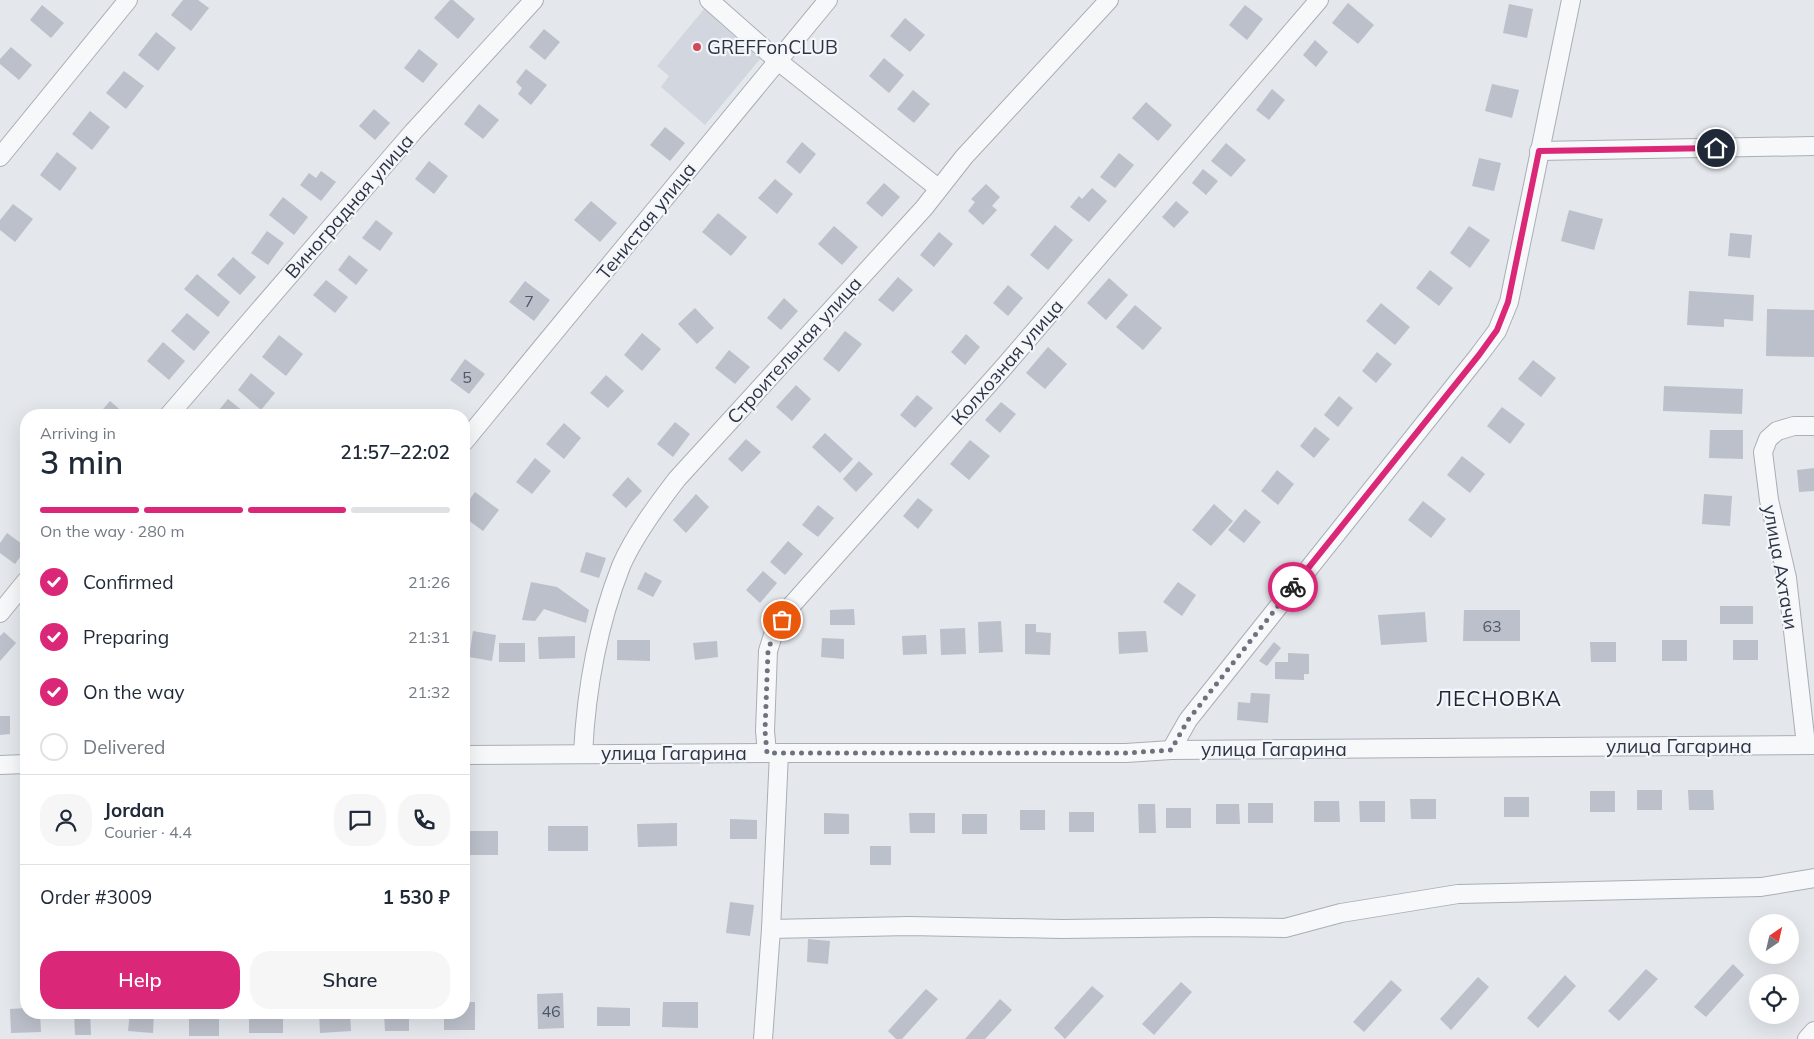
<!DOCTYPE html>
<meta charset="utf-8">
<style>
body{margin:0;font-family:Mulish,sans-serif;background:#f6f6f7;color:#1f2937;height:100vh;display:flex;flex-direction:column;font-size:19px;white-space:nowrap}
*{box-sizing:border-box;margin:0}
p{font-size:16px;color:#747a83}
.icon{flex:none;width:28px;height:28px;fill:none;stroke:currentColor;stroke-width:2;stroke-linecap:round;stroke-linejoin:round}
.map{position:relative;flex:1;overflow:hidden}
.drawer{position:absolute;left:20px;top:409px;width:450px;height:610px;display:flex;flex-direction:column;background:#fff;border-radius:20px;box-shadow:0 5px 20px #0002}
.drawer>*{flex:none}
.needle{width:32px;rotate:34deg}
.buttons{position:absolute;left:1749px;top:914px;display:grid;gap:10px}
.buttons a{display:grid;place-items:center;width:50px;height:50px;border-radius:50%;background:#fff;box-shadow:0 5px 20px #0002;font-size:25px}
.pin{position:absolute;display:grid;place-items:center;width:42px;height:42px;color:#fff;margin:-21px;border:2px solid #fff;border-radius:50%;box-shadow:0 1px 5px #0007}
.courier{position:absolute;display:grid;place-items:center;width:50px;height:50px;margin:-25px;border:4px solid #db2777;border-radius:50%;background:#fff;color:#222;box-shadow:0 1px 6px #0007}
.headline em{font-style:normal;font-weight:600}
.headline div{display:flex;flex-direction:column-reverse}
.headline{display:flex;align-items:center;justify-content:space-between;height:85px;padding:0 20px}
h1{font-size:32px;font-weight:600;line-height:38px}
.bar{display:grid;grid-template-columns:repeat(4,1fr);gap:8px 5px;align-content:center;height:60px;padding:0 20px}
.bar i{height:6px;border-radius:4px;background:#e0e1e3}
.bar .on{background:#db2777}
.bar p{grid-column:span 4}
.line{display:flex;align-items:center;gap:12px;padding:0 20px;border-top:1px solid #e0e1e3}
.line div{flex:1}
.round{display:grid;place-items:center;flex:none;width:52px;height:52px;border-radius:20px;background:#f6f6f7}
ol{padding:0 20px;list-style:none}
li{display:flex;align-items:center;gap:15px;height:55px}
li p{margin-inline-start:auto}
li .icon{padding:5px;border-radius:50%;background:#db2777;color:#fff;stroke-width:4}
li:last-child{color:#747a83}
li i{width:28px;height:28px;border:2px solid #e0e1e3;border-radius:50%}
.cta{display:flex;gap:10px;margin-top:auto;padding:10px 20px}
.cta a{flex:1;height:58px;border-radius:20px;background:#db2777;color:#fff;font-size:20px;font-weight:600;line-height:58px;text-align:center}
.cta a+a{background:#f6f6f7;color:#1f2937}
.map>svg:first-child{display:block}
.built{fill:#d2d6de}
.building{fill:#bbc0ca}
.lines{fill:none;stroke-linecap:round;stroke-linejoin:round}
.minor-casing{stroke:#a9aeb7;stroke-width:20}
.minor{stroke:#f7f8fa;stroke-width:18}
.done{stroke:#6c737f;stroke-width:5;stroke-dasharray:0 9}
.route{stroke:#db2777;stroke-width:6}
.poi-dot{fill:#d1495b;stroke:#f4f6f9;stroke-width:2}
.labels{text-anchor:middle;stroke-width:4.5;stroke-linejoin:round;paint-order:stroke}
.number-label{font-size:16px;fill:#4f5766}
.poi-label{font-size:19px;fill:#2b3445;stroke:#f4f6f9;text-anchor:start}
.street-label{font-size:19px;fill:#2b3445;stroke:#f4f6f9}
.quarter-label{font-size:21px;letter-spacing:1px;fill:#1d2536;stroke:#f4f6f9}
</style>
<div class="map">
<svg width="1814" height="1039" viewBox="0 0 1814 1039">
<rect width="100%" height="100%" fill="#e4e7ec"/>
<polygon class="built" points="704,9 760,59 705,125 661,87 669,76 657,66"/>
<g class="building">
<polygon points="183,0 198,0 209,8 191,31 171,15"/>
<polygon points="450,0 453,0 475,19 458,39 434,18"/>
<polygon points="1348,3 1374,25 1358,44 1332,23"/>
<polygon points="1509,4 1533,9 1527,38 1503,33"/>
<polygon points="42,5 64,23 51,38 30,20"/>
<polygon points="1245,5 1263,19 1247,40 1229,25"/>
<polygon points="905,18 925,35 910,52 890,36"/>
<polygon points="544,29 560,42 545,60 529,47"/>
<polygon points="156,32 176,48 158,71 138,55"/>
<polygon points="1315,40 1328,52 1316,67 1303,55"/>
<polygon points="11,47 32,65 19,80 0,64 0,59"/>
<polygon points="419,49 438,64 423,83 404,68"/>
<polygon points="884,58 904,75 889,93 869,76"/>
<polygon points="526,69 547,85 531,105 518,94 522,88 516,82"/>
<polygon points="124,71 144,86 126,109 106,93"/>
<polygon points="1492,84 1519,90 1512,118 1485,111"/>
<polygon points="1272,89 1285,100 1269,120 1256,110"/>
<polygon points="913,90 930,104 914,123 897,109"/>
<polygon points="1146,102 1172,125 1158,141 1132,118"/>
<polygon points="479,104 499,120 483,139 464,124"/>
<polygon points="374,109 390,123 375,140 359,126"/>
<polygon points="90,111 110,127 92,150 72,134"/>
<polygon points="665,127 685,143 670,161 650,145"/>
<polygon points="802,142 816,154 800,174 786,162"/>
<polygon points="1226,143 1246,160 1231,177 1211,161"/>
<polygon points="57,152 77,168 60,191 40,175"/>
<polygon points="1119,153 1134,165 1115,188 1100,177"/>
<polygon points="1479,158 1501,163 1494,191 1472,186"/>
<polygon points="429,161 448,176 434,194 415,179"/>
<polygon points="1203,169 1218,181 1206,195 1192,183"/>
<polygon points="321,171 336,182 321,201 300,185 309,173 316,178"/>
<polygon points="775,179 793,194 777,214 758,198"/>
<polygon points="884,183 900,197 882,217 866,203"/>
<polygon points="986,184 1000,197 992,206 997,210 983,225 968,211 975,202 971,199"/>
<polygon points="1092,188 1107,201 1089,222 1070,207 1079,196 1082,199"/>
<polygon points="283,197 308,217 294,235 269,215"/>
<polygon points="591,201 617,223 600,242 574,220"/>
<polygon points="1176,201 1189,212 1174,228 1162,217"/>
<polygon points="13,204 33,219 15,242 0,230 0,220"/>
<polygon points="1569,210 1603,219 1594,250 1561,241"/>
<polygon points="718,213 747,237 731,256 702,232"/>
<polygon points="376,220 393,233 380,251 362,238"/>
<polygon points="1055,225 1073,240 1048,270 1030,255"/>
<polygon points="834,226 858,247 842,265 818,244"/>
<polygon points="1469,226 1490,240 1470,268 1450,253"/>
<polygon points="267,231 284,243 268,265 251,253"/>
<polygon points="939,232 953,244 934,267 920,255"/>
<polygon points="1730,233 1752,235 1750,258 1728,256"/>
<polygon points="349,255 368,270 356,285 338,270"/>
<polygon points="233,257 256,277 240,295 217,275"/>
<polygon points="1430,270 1453,288 1439,306 1416,288"/>
<polygon points="197,274 230,302 218,317 184,289"/>
<polygon points="898,277 913,290 893,312 878,300"/>
<polygon points="1109,278 1128,295 1106,320 1087,303"/>
<polygon points="326,280 348,297 335,313 313,295"/>
<polygon points="525,281 550,300 534,321 509,302"/>
<polygon points="1008,285 1023,298 1008,316 993,303"/>
<polygon points="1689,291 1754,295 1753,321 1724,319 1724,327 1687,325"/>
<polygon points="784,298 798,311 781,330 767,318"/>
<polygon points="1381,303 1410,327 1395,345 1366,321"/>
<polygon points="1135,305 1162,328 1143,350 1116,327"/>
<polygon points="695,308 714,328 697,344 678,324"/>
<polygon points="1767,309 1814,310 1814,357 1766,356"/>
<polygon points="187,313 210,332 194,351 171,331"/>
<polygon points="845,331 862,344 839,372 823,359"/>
<polygon points="642,333 661,349 642,371 624,355"/>
<polygon points="966,334 980,347 965,365 951,352"/>
<polygon points="279,335 303,354 286,376 262,357"/>
<polygon points="163,342 185,361 169,380 147,361"/>
<polygon points="1048,347 1067,364 1045,389 1026,373"/>
<polygon points="729,350 750,367 735,384 715,368"/>
<polygon points="1377,352 1392,364 1376,383 1362,371"/>
<polygon points="465,359 485,374 469,394 450,380"/>
<polygon points="1533,360 1556,378 1541,397 1518,379"/>
<polygon points="251,373 275,393 261,410 238,390"/>
<polygon points="606,375 624,391 608,408 590,393"/>
<polygon points="796,385 811,399 792,421 776,407"/>
<polygon points="1664,386 1743,389 1742,414 1663,411"/>
<polygon points="917,395 933,408 915,428 900,415"/>
<polygon points="1339,396 1353,408 1338,427 1324,415"/>
<polygon points="228,399 244,412 242,415 215,415"/>
<polygon points="110,401 126,415 98,415"/>
<polygon points="1001,402 1016,414 1000,433 985,420"/>
<polygon points="1502,407 1525,424 1510,444 1487,426"/>
<polygon points="675,422 690,434 673,457 657,444"/>
<polygon points="564,423 581,438 564,459 546,444"/>
<polygon points="1315,427 1330,439 1314,458 1300,446"/>
<polygon points="1710,430 1743,430 1743,459 1709,458"/>
<polygon points="825,433 853,459 840,473 812,447"/>
<polygon points="746,439 761,452 742,472 728,459"/>
<polygon points="970,440 990,456 969,480 950,464"/>
<polygon points="1462,456 1485,474 1470,493 1447,475"/>
<polygon points="535,458 551,471 532,494 516,482"/>
<polygon points="859,461 873,474 856,492 843,479"/>
<polygon points="1814,468 1814,491 1799,492 1797,470"/>
<polygon points="1277,470 1294,484 1278,505 1261,491"/>
<polygon points="628,477 642,491 626,508 612,495"/>
<polygon points="475,492 499,510 483,531 464,517 464,507"/>
<polygon points="696,494 709,507 686,533 673,520"/>
<polygon points="1704,494 1732,496 1730,526 1702,524"/>
<polygon points="918,498 933,510 918,529 903,516"/>
<polygon points="1423,501 1446,519 1431,538 1408,520"/>
<polygon points="1214,504 1233,521 1211,546 1192,530"/>
<polygon points="818,505 834,518 818,537 802,525"/>
<polygon points="1245,509 1261,522 1244,543 1228,530"/>
<polygon points="7,533 26,547 26,549 15,564 0,553 0,543"/>
<polygon points="788,541 803,554 785,575 770,562"/>
<polygon points="586,552 606,558 599,578 580,572"/>
<polygon points="763,571 777,583 760,603 746,590"/>
<polygon points="645,572 662,581 653,597 637,589"/>
<polygon points="531,582 557,587 589,610 586,623 544,609 535,621 522,620"/>
<polygon points="1178,582 1196,595 1182,616 1163,602"/>
<rect x="1720" y="606" width="33" height="18"/>
<polygon points="854,609 855,625 830,625 830,610"/>
<polygon points="1464,610 1520,610 1520,641 1463,641"/>
<polygon points="1425,612 1427,642 1381,645 1378,615"/>
<polygon points="1001,621 1003,652 979,653 978,622"/>
<polygon points="1025,624 1036,624 1036,632 1051,633 1050,655 1025,654"/>
<polygon points="965,628 966,654 941,655 940,629"/>
<polygon points="473,631 496,635 492,661 469,657"/>
<polygon points="1146,631 1148,652 1119,654 1118,632"/>
<polygon points="4,632 16,643 0,661 0,636"/>
<polygon points="926,635 927,654 903,655 902,636"/>
<polygon points="575,636 575,658 539,659 538,637"/>
<polygon points="822,638 844,639 844,659 821,657"/>
<polygon points="617,640 650,640 650,661 617,660"/>
<rect x="1662" y="640" width="25" height="21"/>
<rect x="1733" y="640" width="25" height="20"/>
<polygon points="717,641 718,657 695,660 693,643"/>
<polygon points="1274,642 1281,648 1267,666 1259,661"/>
<polygon points="1590,642 1616,642 1616,662 1591,662"/>
<rect x="499" y="643" width="26" height="19"/>
<polygon points="1288,653 1309,654 1309,674 1304,674 1304,680 1275,679 1275,662 1288,662"/>
<polygon points="1251,693 1270,694 1268,723 1237,720 1238,702 1250,703"/>
<polygon points="0,716 10,716 10,734 0,735"/>
<rect x="1637" y="790" width="25" height="20"/>
<polygon points="1688,790 1713,790 1714,810 1689,810"/>
<rect x="1590" y="791" width="25" height="21"/>
<rect x="1504" y="797" width="25" height="20"/>
<polygon points="1410,799 1436,799 1436,819 1411,819"/>
<polygon points="1314,801 1339,801 1340,822 1314,822"/>
<polygon points="1359,801 1385,801 1385,822 1360,822"/>
<rect x="1248" y="803" width="25" height="20"/>
<polygon points="1138,804 1155,804 1156,833 1139,833"/>
<polygon points="1216,804 1239,804 1240,824 1216,824"/>
<rect x="1166" y="808" width="25" height="20"/>
<rect x="1020" y="810" width="25" height="20"/>
<rect x="1069" y="812" width="25" height="20"/>
<polygon points="824,813 849,814 849,834 824,834"/>
<polygon points="909,813 935,813 935,833 910,833"/>
<rect x="962" y="814" width="25" height="20"/>
<polygon points="730,819 757,820 757,839 730,839"/>
<polygon points="677,823 677,846 638,847 637,824"/>
<rect x="548" y="826" width="40" height="25"/>
<rect x="464" y="831" width="34" height="24"/>
<rect x="870" y="846" width="21" height="19"/>
<polygon points="730,902 754,905 750,936 726,933"/>
<polygon points="808,939 830,941 828,964 807,962"/>
<polygon points="1733,964 1744,975 1706,1017 1694,1007"/>
<polygon points="1646,969 1658,979 1619,1021 1608,1011"/>
<polygon points="1565,975 1576,986 1538,1028 1527,1018"/>
<polygon points="1478,977 1489,987 1451,1030 1440,1019"/>
<polygon points="1391,980 1402,990 1364,1032 1353,1022"/>
<polygon points="1181,982 1192,992 1154,1035 1142,1024"/>
<polygon points="1092,986 1104,996 1065,1039 1054,1028"/>
<polygon points="926,989 938,999 902,1039 896,1039 888,1031"/>
<polygon points="563,993 564,1028 538,1029 537,994"/>
<polygon points="1000,999 1012,1010 985,1039 965,1039"/>
<polygon points="464,1002 475,1002 475,1030 444,1030 444,1012 464,1012"/>
<polygon points="663,1002 698,1002 698,1028 662,1027"/>
<polygon points="597,1007 630,1008 630,1026 597,1026"/>
<polygon points="26,1008 26,1012 40,1012 41,1032 11,1033 10,1009"/>
<polygon points="74,1012 90,1012 91,1035 75,1035"/>
<polygon points="130,1012 154,1012 153,1033 128,1031"/>
<rect x="189" y="1012" width="30" height="24"/>
<rect x="249" y="1012" width="34" height="21"/>
<polygon points="319,1012 350,1012 351,1031 320,1033"/>
<polygon points="384,1012 409,1012 409,1031 385,1031"/>
</g>
<g class="lines">
<g class="minor-casing">
<g id="minor">
<polyline points="709,0 778,61 938,188"/>
<polyline points="1539,151 1814,146"/>
<polyline points="0,157 128,0"/>
<polyline points="169,415 413,132 534,0"/>
<polyline points="464,442 828,0"/>
<polyline points="0,613 26,581"/>
<polyline points="1806,745 1787,578 1769,500 1763,452 1768,439 1777,431 1794,426 1814,426"/>
<polyline points="1171,750 1188,720 1479,355 1497,331 1509,302 1571,0"/>
<polyline points="767,753 765,731 768,651 774,632 790,607 1003,368 1319,0"/>
<path d="M583,754C586,691 598,625 621,566C634,536 657,505 677,479L924,208L964,157L1109,0"/>
<polyline points="464,755 779,753 1126,753 1171,750 1814,745"/>
<polyline points="0,765 26,764"/>
<polyline points="771,929 909,926 1062,929 1212,927 1285,928 1341,913 1458,894 1761,887 1814,878"/>
<polyline points="763,1039 771,929 779,753"/>
<polyline points="1807,1039 1814,1031"/>
</g>
</g>
<use href="#minor" class="minor"/>
</g>
<g class="lines">
<polyline class="done" points="782,620 774,632 768,651 765,731 767,753 1126,753 1171,750 1188,720 1293,587"/>
<polyline class="route" points="1293,587 1479,355 1497,330 1508,302 1539,151 1716,148"/>
</g>
<circle class="poi-dot" cx="697" cy="47" r="5"/>
<g class="labels">
<g class="number-label">
<text x="529" y="307">7</text>
<text x="467" y="383">5</text>
<text x="1492" y="632">63</text>
<text x="551" y="1017">46</text>
</g>
<g class="poi-label">
<text x="707" y="54">GREFFonCLUB</text>
</g>
<g class="street-label">
<text transform="translate(349 206) rotate(-49)" y="7">Виноградная улица</text>
<text transform="translate(646 221) rotate(-51)" y="7">Тенистая улица</text>
<text transform="translate(794 350) rotate(-48)" y="7">Строительная улица</text>
<text transform="translate(1007 362) rotate(-49)" y="7">Колхозная улица</text>
<text transform="translate(1781 567) rotate(80)" y="7">улица Ахтачи</text>
<text x="1679" y="753">улица Гагарина</text>
<text x="1274" y="756">улица Гагарина</text>
<text x="674" y="760">улица Гагарина</text>
</g>
<g class="quarter-label">
<text x="1499" y="706">ЛЕСНОВКА</text>
</g>
</g>
</svg>
<div class="buttons">
<a><svg class="needle" viewBox="-14 -14 28 28"><path d="M0-13l5 13h-10z" fill="#e53935"/><path d="M0 13l5-13h-10z" fill="#747a83"/></svg></a>
<a><svg class="icon" aria-label="locate" viewBox="0 0 24 24"><circle cx="12" cy="12" r="6"/><path d="M12 2v4M12 18v4M2 12h4M18 12h4"/></svg></a>
</div>
<div class="pin" style="left:782px;top:620px;background:#ea580c"><svg class="icon" aria-label="bag" viewBox="0 0 24 24"><path d="M5 8h14l-1 12H6zM9 8a3 3 0 0 1 6 0"/></svg></div>
<div class="pin" style="left:1716px;top:148px;background:#1f2937"><svg class="icon" aria-label="home" viewBox="0 0 24 24"><path d="M3 11l9-7 9 7M6 9v11h12V9"/></svg></div>
<div class="courier" style="left:1293px;top:587px"><svg class="icon" aria-label="bike" viewBox="0 0 24 24"><circle cx="6" cy="16" r="4"/><circle cx="18" cy="16" r="4"/><path d="M6 16l4-8h5l3 8M10 8l3 8H6M13 5h3"/></svg></div>
<section class="drawer">
<div class="headline"><div><h1>3 min</h1><p>Arriving in</p></div><em>21:57–22:02</em></div>
<div class="bar"><i class="on"></i><i class="on"></i><i class="on"></i><i></i><p>On the way · 280 m</p></div>
<ol>
<li><svg class="icon" aria-label="check" viewBox="0 0 24 24"><path d="M5 12l5 5 9-10"/></svg>Confirmed<p>21:26</p></li>
<li><svg class="icon" aria-label="check" viewBox="0 0 24 24"><path d="M5 12l5 5 9-10"/></svg>Preparing<p>21:31</p></li>
<li><svg class="icon" aria-label="check" viewBox="0 0 24 24"><path d="M5 12l5 5 9-10"/></svg>On the way<p>21:32</p></li>
<li><i></i>Delivered</li>
</ol>
<div class="line" style="height:90px"><a class="round"><svg class="icon" aria-label="person" viewBox="0 0 24 24"><circle cx="12" cy="8" r="4"/><path d="M4 21q1-7 8-7t8 7"/></svg></a><div><b>Jordan</b><p>Courier · 4.4</p></div><a class="round"><svg class="icon" aria-label="chat" viewBox="0 0 24 24"><path d="M4 5h16v11H9l-5 4z"/></svg></a><a class="round"><svg class="icon" aria-label="phone" viewBox="0 0 24 24"><path d="M5 4h4l2 5-3 2q2 4 5 5l2-3 5 2v4C11 20 4 13 5 4z"/></svg></a></div>
<div class="line" style="height:65px"><div>Order #3009</div><b>1 530 ₽</b></div>
<div class="cta"><a>Help</a><a>Share</a></div>
</section>
</div>
